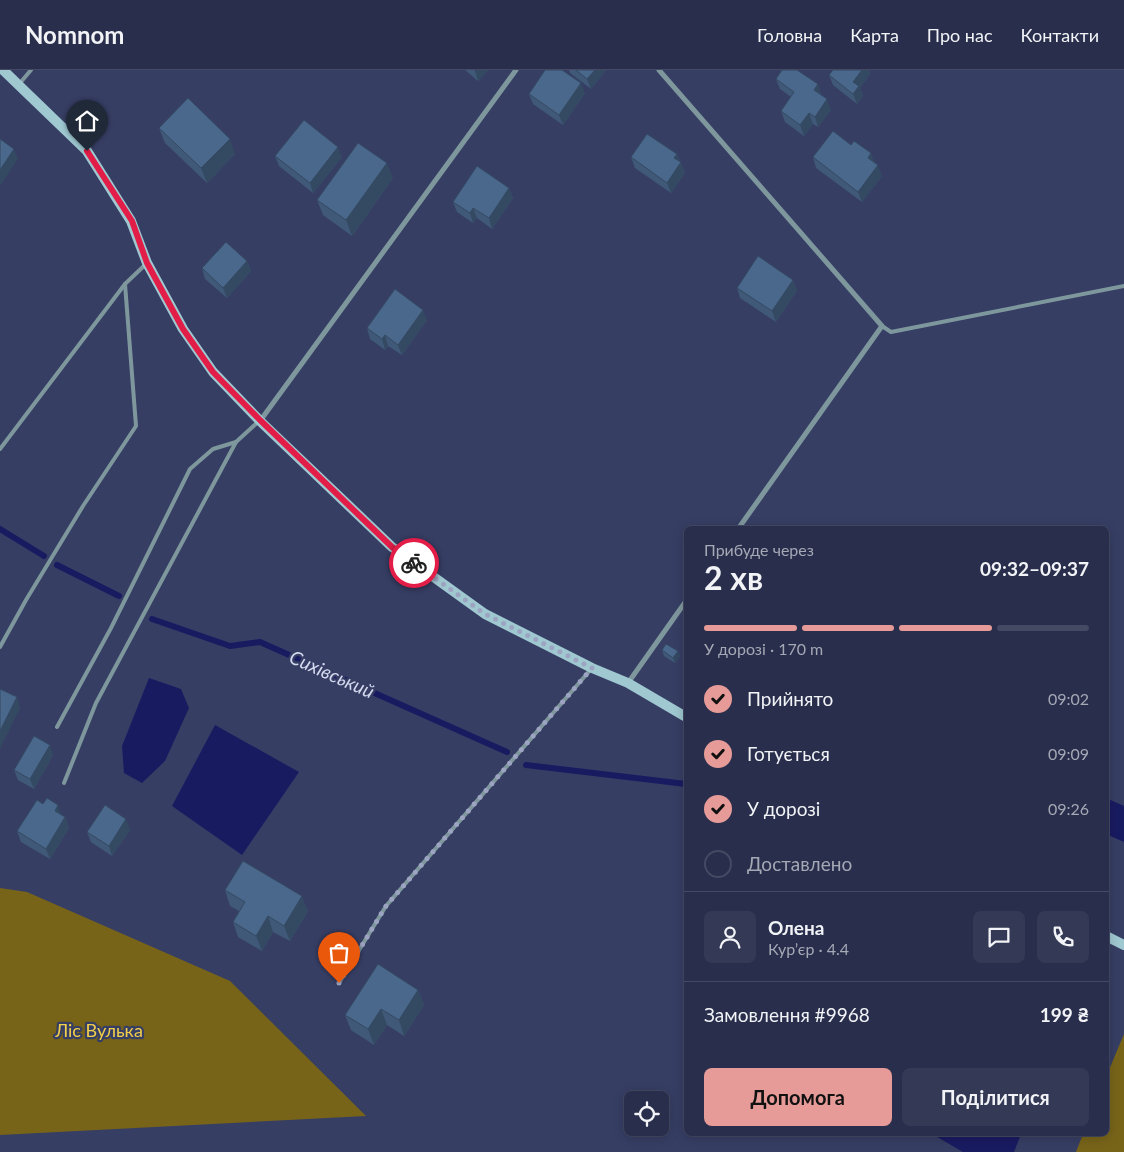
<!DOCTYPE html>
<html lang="uk">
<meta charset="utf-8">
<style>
body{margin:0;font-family:Lato,sans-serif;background:#343a55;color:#f1f3f6;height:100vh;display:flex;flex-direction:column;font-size:19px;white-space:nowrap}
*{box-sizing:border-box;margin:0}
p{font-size:16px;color:#a5a8b5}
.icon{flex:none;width:28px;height:28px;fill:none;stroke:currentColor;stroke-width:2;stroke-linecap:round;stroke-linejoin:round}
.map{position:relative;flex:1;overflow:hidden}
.details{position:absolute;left:684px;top:456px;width:425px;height:610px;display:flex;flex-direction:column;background:#282e4b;border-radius:8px;box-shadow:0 2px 12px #0003,0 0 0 1px #444a63}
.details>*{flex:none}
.tools{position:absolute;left:624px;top:1021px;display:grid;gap:10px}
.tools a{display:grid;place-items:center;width:45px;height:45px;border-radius:8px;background:#282e4b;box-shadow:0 2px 12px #0003,0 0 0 1px #444a63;font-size:25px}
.pin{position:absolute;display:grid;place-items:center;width:42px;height:42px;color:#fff;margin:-51px -21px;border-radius:50% 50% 50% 0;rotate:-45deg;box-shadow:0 0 5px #0007}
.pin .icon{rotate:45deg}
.courier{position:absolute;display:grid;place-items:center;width:50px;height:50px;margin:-25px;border:4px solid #e11d48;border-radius:50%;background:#fff;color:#222;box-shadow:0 1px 6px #0007}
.headline em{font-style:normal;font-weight:700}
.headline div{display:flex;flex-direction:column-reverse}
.headline{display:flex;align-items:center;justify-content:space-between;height:85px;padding:0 20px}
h1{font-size:32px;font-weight:700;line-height:38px}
.bar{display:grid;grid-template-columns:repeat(4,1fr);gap:8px 5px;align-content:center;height:60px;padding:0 20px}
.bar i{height:6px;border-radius:4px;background:#444a63}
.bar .on{background:#e69b98}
.bar p{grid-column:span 4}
.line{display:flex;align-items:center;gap:12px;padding:0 20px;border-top:1px solid #444a63}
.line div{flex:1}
.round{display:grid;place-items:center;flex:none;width:52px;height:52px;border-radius:8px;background:#343a55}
ol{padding:0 20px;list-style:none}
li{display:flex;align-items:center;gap:15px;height:55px}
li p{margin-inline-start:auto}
li .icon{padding:5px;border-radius:50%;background:#e69b98;color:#111;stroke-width:4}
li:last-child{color:#a5a8b5}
li i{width:28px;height:28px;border:2px solid #444a63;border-radius:50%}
.button{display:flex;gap:10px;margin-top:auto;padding:10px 20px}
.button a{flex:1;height:58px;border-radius:8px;background:#e69b98;color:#111;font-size:20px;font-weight:700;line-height:58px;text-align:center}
.button a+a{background:#343a55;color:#f1f3f6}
header{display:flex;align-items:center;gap:30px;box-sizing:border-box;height:70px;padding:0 25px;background:#282e4b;border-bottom:1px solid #444a63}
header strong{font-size:24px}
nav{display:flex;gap:28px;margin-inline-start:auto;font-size:18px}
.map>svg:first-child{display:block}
.green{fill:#786419}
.water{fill:#191b61}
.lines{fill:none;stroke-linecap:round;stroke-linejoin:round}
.stream{stroke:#191b61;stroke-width:6}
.lane{stroke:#7e979d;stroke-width:4}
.street{stroke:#7e979d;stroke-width:5}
.secondary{stroke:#9fc8d1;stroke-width:10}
.wall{fill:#405978}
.shaded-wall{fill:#344962}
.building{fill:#4a688c;stroke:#344962}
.done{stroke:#9da4c1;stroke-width:5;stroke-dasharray:0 9}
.route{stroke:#e11d48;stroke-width:6}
.labels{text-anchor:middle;stroke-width:4.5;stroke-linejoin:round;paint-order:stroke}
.park-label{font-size:18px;fill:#f2cf4a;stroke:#363e64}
.water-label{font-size:19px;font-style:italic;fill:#d3d9ee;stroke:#363e64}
</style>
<header>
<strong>Nomnom</strong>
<nav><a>Головна</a><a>Карта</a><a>Про нас</a><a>Контакти</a></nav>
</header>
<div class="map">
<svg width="1124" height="1082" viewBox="0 0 1124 1082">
<rect width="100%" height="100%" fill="#363e64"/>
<g class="green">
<polygon points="0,818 27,822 230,911 366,1046 0,1065"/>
<polygon points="1124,964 1124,1082 1076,1082 1083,1064 1106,1064 1106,1007"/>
</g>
<g class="water">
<polygon points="149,608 181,619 189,638 165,691 142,713 124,703 122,676"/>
<polygon points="215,655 299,702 242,785 172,736"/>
<polygon points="1106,728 1124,736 1124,772 1106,764"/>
<polygon points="932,1064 1021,1064 1014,1082 963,1082"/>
</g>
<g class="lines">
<g class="stream">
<polyline points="0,459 44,486"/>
<polyline points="57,495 119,526"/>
<polyline points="152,549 230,576 260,572 507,682"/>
<polyline points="526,695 686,714"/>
</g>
<g class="lane">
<polyline points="20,13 31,0"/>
<polyline points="882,256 891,262 1124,216"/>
<polyline points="0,379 125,214 147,193"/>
<polyline points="0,577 26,530 83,436 136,356 125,214"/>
<polyline points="57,657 111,558 190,399 213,379 236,372"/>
<polyline points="64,713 96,633 236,372 258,352"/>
<polyline points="339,913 386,836 592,598"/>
</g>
<g class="street">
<polyline points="659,0 882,256 738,459"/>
<polyline points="260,351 516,0"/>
<polyline points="628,613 686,531"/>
</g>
<g class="secondary">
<polyline points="3,0 87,81 131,151 147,193 183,259 213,302 260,351 392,477 485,544 592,598 628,613 686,647"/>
<polyline points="1106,866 1124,875"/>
</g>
</g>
<g class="wall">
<polygon points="465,0 488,0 478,11"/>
<polygon points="569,0 606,0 591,19 570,3"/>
<polygon points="833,0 869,0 870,4 860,18 863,26 857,34 833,15 829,5"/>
<polygon points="776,9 818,14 821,25 831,40 818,57 813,54 804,66 785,52 781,41 791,27 780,19"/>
<polygon points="585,23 563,55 533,34 529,24"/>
<polygon points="159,58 235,84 207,113 165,73"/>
<polygon points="851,75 871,83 874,93 882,106 862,132 816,98 813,87"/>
<polygon points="677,84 685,103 671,123 635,98 631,87"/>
<polygon points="275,86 342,87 313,123 279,96"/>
<polygon points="393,108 352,166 323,145 317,130"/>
<polygon points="509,118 513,128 492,159 477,148 473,153 457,142 453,132"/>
<polygon points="247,191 251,201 227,228 205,209 202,198"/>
<polygon points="737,218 797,220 776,252 740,228"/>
<polygon points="427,250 402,285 388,276 385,280 370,269 367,258"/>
<polygon points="662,580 678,581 680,586 675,593 664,586"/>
<polygon points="53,685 34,719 18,710 14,700"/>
<polygon points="62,745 65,747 69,758 50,789 21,772 17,761"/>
<polygon points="130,760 112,786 91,772 87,762"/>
<polygon points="225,820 308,841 290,871 273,862 262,881 238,867 233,852 239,841 230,836"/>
<polygon points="418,920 424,935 404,966 387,955 374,975 351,960 345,945"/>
</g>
<g class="shaded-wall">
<polygon points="475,0 488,0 478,11 475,1"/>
<polygon points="595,0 606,0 591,19 587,9"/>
<polygon points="862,0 869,0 870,4 860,18 863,26 857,34 853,24 853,12"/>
<polygon points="581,13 585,23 563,55 559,45"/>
<polygon points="818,14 821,25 818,30 814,20"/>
<polygon points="827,29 831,40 818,57 815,47"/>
<polygon points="809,43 813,54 804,66 800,55"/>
<polygon points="230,69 235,84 207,113 201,98"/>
<polygon points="338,77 342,87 313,123 310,113"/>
<polygon points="14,79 18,89 0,116 0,100"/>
<polygon points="871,83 875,94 868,88"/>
<polygon points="677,84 685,103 671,123 667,113 674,88"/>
<polygon points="387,93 393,108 352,166 346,150"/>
<polygon points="878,95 882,106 862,132 858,122"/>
<polygon points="509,118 513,128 492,159 489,148"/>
<polygon points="473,138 477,148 473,153 470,143"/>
<polygon points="247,191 251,201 227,228 223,218"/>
<polygon points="793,210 797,220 776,252 772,241"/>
<polygon points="423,240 427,250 402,285 398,275"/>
<polygon points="385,265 388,276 385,280 382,269"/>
<polygon points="678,581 680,586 675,593 673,588"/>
<polygon points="17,627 20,638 0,679 0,661"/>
<polygon points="50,675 53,685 34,719 30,709"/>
<polygon points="58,735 62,746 55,741"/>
<polygon points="65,747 69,758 50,789 46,779"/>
<polygon points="126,749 130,760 112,786 109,776"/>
<polygon points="302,826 308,841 290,871 284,856"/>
<polygon points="268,846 273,862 262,881 256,866"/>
<polygon points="418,920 424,935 404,966 399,950"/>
<polygon points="381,939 387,955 374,975 368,959"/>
</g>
<g class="building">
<polygon points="545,0 562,0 581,13 559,45 529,24"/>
<polygon points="576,0 595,0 587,9"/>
<polygon points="782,0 797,0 818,14 814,20 827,29 815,47 809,43 800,55 781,41 794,22 776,9"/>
<polygon points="833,0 862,0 853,12 859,16 853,24 829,5"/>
<polygon points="188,28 230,69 201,98 159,58"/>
<polygon points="304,50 338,77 310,113 275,86"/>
<polygon points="833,61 851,75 854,71 871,83 868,88 878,95 858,122 813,87"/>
<polygon points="647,64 677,84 674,88 681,92 667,113 631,87"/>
<polygon points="0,69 14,79 0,100"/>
<polygon points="358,73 387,93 346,150 317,130"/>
<polygon points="477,96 509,118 489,148 473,138 470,143 453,132"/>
<polygon points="226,172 247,191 223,218 202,198"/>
<polygon points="758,186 793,210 772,241 737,218"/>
<polygon points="395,219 423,240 398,275 385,265 382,269 367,258"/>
<polygon points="666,574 678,581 673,588 662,580"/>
<polygon points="0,619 17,627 0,661"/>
<polygon points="34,666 50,675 30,709 14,700"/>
<polygon points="47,728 58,735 55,741 65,747 46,779 17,761 37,730 43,734"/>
<polygon points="105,735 126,749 109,776 87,762"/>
<polygon points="243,791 302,826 284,856 268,846 256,866 233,852 245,832 225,820"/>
<polygon points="378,894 418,920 399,950 381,939 368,959 345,945"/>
</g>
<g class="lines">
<polyline class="done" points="339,913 386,836 592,598 485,544 414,493"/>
<polyline class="route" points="87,81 132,151 147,193 183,259 213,302 260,350 366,452 392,477 414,493"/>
</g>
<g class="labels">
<g class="park-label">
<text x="99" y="967">Ліс Вулька</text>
</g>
<g class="water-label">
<text transform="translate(332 604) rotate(24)" y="7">Сихівський</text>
</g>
</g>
</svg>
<div class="tools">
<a><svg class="icon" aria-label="locate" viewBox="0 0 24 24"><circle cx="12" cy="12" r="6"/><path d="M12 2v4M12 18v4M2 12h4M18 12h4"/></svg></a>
</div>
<div class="pin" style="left:339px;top:913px;background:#ea580c"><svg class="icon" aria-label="bag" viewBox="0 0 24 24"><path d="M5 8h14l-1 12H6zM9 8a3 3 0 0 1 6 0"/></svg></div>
<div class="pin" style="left:87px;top:81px;background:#1f2937"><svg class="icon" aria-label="home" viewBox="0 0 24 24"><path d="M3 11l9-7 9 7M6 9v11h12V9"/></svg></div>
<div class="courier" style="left:414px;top:493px"><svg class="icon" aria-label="bike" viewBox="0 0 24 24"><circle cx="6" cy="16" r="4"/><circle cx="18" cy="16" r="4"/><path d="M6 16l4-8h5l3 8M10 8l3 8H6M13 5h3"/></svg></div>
<section class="details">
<div class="headline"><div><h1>2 хв</h1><p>Прибуде через</p></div><em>09:32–09:37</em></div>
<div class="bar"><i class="on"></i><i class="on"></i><i class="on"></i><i></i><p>У дорозі · 170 m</p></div>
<ol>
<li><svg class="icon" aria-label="check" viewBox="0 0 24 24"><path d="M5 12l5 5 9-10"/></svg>Прийнято<p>09:02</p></li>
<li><svg class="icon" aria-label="check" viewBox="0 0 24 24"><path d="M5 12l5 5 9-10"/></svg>Готується<p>09:09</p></li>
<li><svg class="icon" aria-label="check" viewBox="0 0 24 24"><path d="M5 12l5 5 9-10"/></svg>У дорозі<p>09:26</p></li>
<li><i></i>Доставлено</li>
</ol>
<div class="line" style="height:90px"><a class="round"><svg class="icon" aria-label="person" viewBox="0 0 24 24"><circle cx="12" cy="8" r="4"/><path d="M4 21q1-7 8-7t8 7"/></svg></a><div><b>Олена</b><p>Кур’єр · 4.4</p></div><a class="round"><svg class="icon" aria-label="chat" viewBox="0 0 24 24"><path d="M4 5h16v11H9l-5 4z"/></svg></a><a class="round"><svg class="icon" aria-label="phone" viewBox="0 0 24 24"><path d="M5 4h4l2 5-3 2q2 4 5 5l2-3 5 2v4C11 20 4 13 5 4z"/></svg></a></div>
<div class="line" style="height:65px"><div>Замовлення #9968</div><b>199 ₴</b></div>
<div class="button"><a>Допомога</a><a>Поділитися</a></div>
</section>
</div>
